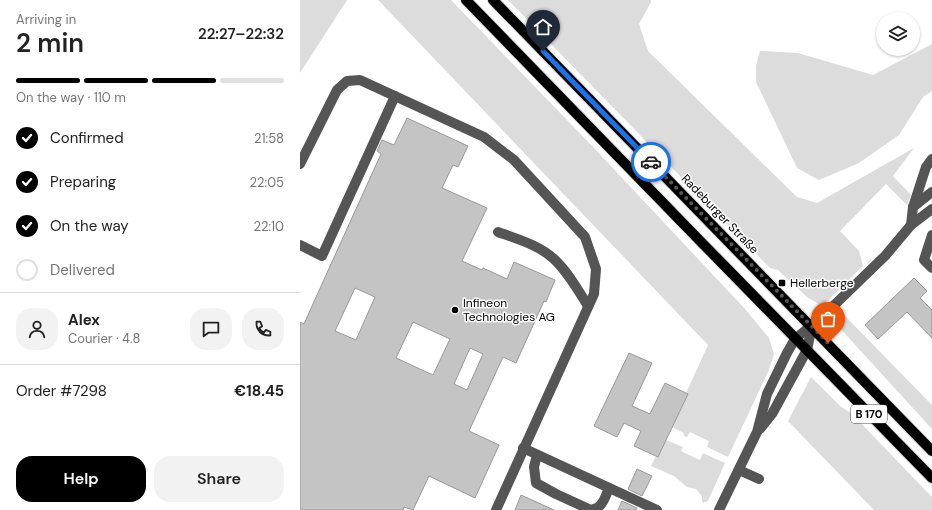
<!DOCTYPE html>
<meta charset="utf-8">
<style>
body{margin:0;font-family:"DM Sans",sans-serif;background:#f2f2f2;color:#222;height:100vh;display:flex;flex-direction:column;font-size:15px;white-space:nowrap}
*{box-sizing:border-box;margin:0}
p{font-size:13px;color:#767676}
.icon{flex:none;width:22px;height:22px;fill:none;stroke:currentColor;stroke-width:2;stroke-linecap:round;stroke-linejoin:round}
.map{position:relative;flex:1;overflow:hidden}
.sheet{display:flex;flex-direction:column;background:#fff;width:300px}
.sheet>*{flex:none}
.tools{position:absolute;left:576px;top:12px;display:grid;gap:8px}
.tools a{display:grid;place-items:center;width:44px;height:44px;border-radius:50%;background:#fff;box-shadow:0 1px 3px #0004;font-size:20px}
.pin{position:absolute;display:grid;place-items:center;width:34px;height:34px;color:#fff;margin:-41px -17px;border-radius:50% 50% 50% 0;rotate:-45deg;box-shadow:0 0 4px #0007}
.pin .icon{rotate:45deg}
.courier{position:absolute;display:grid;place-items:center;width:40px;height:40px;margin:-20px;border:3px solid #1a73e8;border-radius:50%;background:#fff;color:#222;box-shadow:0 1px 5px #0007}
.head em{font-style:normal;font-weight:600}
.head div{display:flex;flex-direction:column-reverse}
.head{display:flex;align-items:center;justify-content:space-between;height:68px;padding:0 16px}
h1{font-size:26px;font-weight:600;line-height:30px}
.bar{display:grid;grid-template-columns:repeat(4,1fr);gap:6px 4px;align-content:center;height:48px;padding:0 16px}
.bar i{height:5px;border-radius:3px;background:#e0e0e0}
.bar .selected{background:#000}
.bar p{grid-column:span 4}
.line{display:flex;align-items:center;gap:10px;padding:0 16px;border-top:1px solid #e0e0e0}
.line div{flex:1}
.round{display:grid;place-items:center;flex:none;width:42px;height:42px;border-radius:16px;background:#f2f2f2}
ol{padding:0 16px;list-style:none}
li{display:flex;align-items:center;gap:12px;height:44px}
li p{margin-inline-start:auto}
li .icon{padding:4px;border-radius:50%;background:#000;color:#fff;stroke-width:4}
li:last-child{color:#767676}
li i{width:22px;height:22px;border:2px solid #e0e0e0;border-radius:50%}
.primary-button{display:flex;gap:8px;margin-top:auto;padding:8px 16px}
.primary-button a{flex:1;height:46px;border-radius:16px;background:#000;color:#fff;font-size:16px;font-weight:600;line-height:46px;text-align:center}
.primary-button a+a{background:#f2f2f2;color:#222}
main{display:flex;flex:1;min-height:0}
.map>svg:first-child{display:block}
.green{fill:#dcdcdc}
.building{fill:#c4c4c4;stroke:#999;fill-rule:evenodd}
.lines{fill:none;stroke-linecap:round;stroke-linejoin:round}
.major-casing{stroke:#dbdbdb;stroke-width:12}
.minor{stroke:#555;stroke-width:10}
.major{stroke:#000;stroke-width:10}
.done{stroke:#595959;stroke-width:4;stroke-dasharray:0 7.2}
.route{stroke:#1a73e8;stroke-width:5}
.poi-dot{fill:#000;stroke:#fff;stroke-width:1.5}
.labels{text-anchor:middle;stroke-width:3;stroke-linejoin:round;paint-order:stroke}
.shield{fill:#fff;stroke:#4c4c4c;stroke-width:1}
.shield-label{font-size:11px;font-weight:bold;fill:#000}
.street-label{font-size:12px;fill:#000;stroke:#fff}
.poi-label{font-size:12px;fill:#000;stroke:#fff;text-anchor:start}
</style>
<main>
<section class="sheet">
<div class="head"><div><h1>2 min</h1><p>Arriving in</p></div><em>22:27–22:32</em></div>
<div class="bar"><i class="selected"></i><i class="selected"></i><i class="selected"></i><i></i><p>On the way · 110 m</p></div>
<ol>
<li><svg class="icon" aria-label="check" viewBox="0 0 24 24"><path d="M5 12l5 5 9-10"/></svg>Confirmed<p>21:58</p></li>
<li><svg class="icon" aria-label="check" viewBox="0 0 24 24"><path d="M5 12l5 5 9-10"/></svg>Preparing<p>22:05</p></li>
<li><svg class="icon" aria-label="check" viewBox="0 0 24 24"><path d="M5 12l5 5 9-10"/></svg>On the way<p>22:10</p></li>
<li><i></i>Delivered</li>
</ol>
<div class="line" style="height:72px"><a class="round"><svg class="icon" aria-label="person" viewBox="0 0 24 24"><circle cx="12" cy="8" r="4"/><path d="M4 21q1-7 8-7t8 7"/></svg></a><div><b>Alex</b><p>Courier · 4.8</p></div><a class="round"><svg class="icon" aria-label="chat" viewBox="0 0 24 24"><path d="M4 5h16v11H9l-5 4z"/></svg></a><a class="round"><svg class="icon" aria-label="phone" viewBox="0 0 24 24"><path d="M5 4h4l2 5-3 2q2 4 5 5l2-3 5 2v4C11 20 4 13 5 4z"/></svg></a></div>
<div class="line" style="height:52px"><div>Order #7298</div><b>€18.45</b></div>
<div class="primary-button"><a>Help</a><a>Share</a></div>
</section>
<div class="map">
<svg width="632" height="510" viewBox="0 0 632 510">
<rect width="100%" height="100%" fill="#fff"/>
<g class="green">
<polygon points="0,0 47,0 0,73"/>
<polygon points="78,0 151,0 295,149 445,309 469,338 474,354 468,372 428,457 407,447 409,441 390,432 387,437 383,435 384,433 372,427 388,394 386,393 408,345"/>
<polygon points="208,0 351,0 351,2 339,24 348,51 497,197 517,203 614,148 593,176 611,195 607,205 586,184 540,231 559,251 563,266 522,306 507,297 478,270 470,268"/>
<polygon points="632,44 632,91 623,97 599,135 559,163 519,180 497,168 456,82 456,66 460,51 498,53 573,75"/>
<polygon points="543,310 543,314 632,405 632,429 537,325 537,317"/>
<polygon points="511,377 540,406 551,413 632,497 632,510 574,510 488,421"/>
<polygon points="366,440 383,447 381,451 400,460 403,453 425,463 408,501 403,503 402,500 402,496 396,489 387,487 374,476 351,466 356,456 358,457"/>
</g>
<g class="building">
<path d="M107,118L168,146L158,167L153,165L142,188L187,208L162,261L182,270L183,268L207,279L214,262L255,280L246,302L244,301L216,363L203,357L169,431L199,445L175,498L129,476L113,510L104,507L103,510H0V322L4,324L26,275L81,154L77,151L82,140L94,145ZM55,288L75,297L56,340L35,331ZM113,322L150,339L133,375L96,358ZM170,348L183,354L167,390L154,384Z"/>
<polygon points="614,278 627,291 620,298 632,310 632,338 607,312 578,339 565,325"/>
<polygon points="329,353 352,363 332,406 350,414 365,383 388,394 358,457 334,446 341,431 324,423 317,437 294,426"/>
<polygon points="337,469 352,476 342,496 328,489"/>
<polygon points="221,495 254,510 215,510"/>
<polygon points="322,501 337,508 336,510 318,510"/>
</g>
<g class="lines">
<g class="major-casing">
<g id="major">
<path d="M166,0C321,160 476,319 632,478"/>
<polyline points="193,0 632,451"/>
</g>
</g>
<g class="minor">
<polyline points="0,164 37,90 47,81 60,80 184,137 214,160 285,237 296,269 294,294 196,510"/>
<polyline points="613,207 626,167 632,159"/>
<polyline points="611,225 613,207 632,192"/>
<path d="M198,232C217,239 239,245 254,259C268,272 278,290 288,306"/>
<polyline points="632,235 624,260 632,268"/>
<polyline points="0,245 22,256 95,96"/>
<polyline points="460,429 472,414 507,350 512,326"/>
<polyline points="223,448 357,510"/>
<path d="M237,455L234,467L236,483L256,494L291,510C303,508 305,497 309,488"/>
<polyline points="439,470 459,479"/>
<polyline points="419,510 457,432 467,394 487,353 495,339 524,315 585,256 611,225 632,209"/>
</g>
<use href="#major" class="major"/>
</g>
<g class="lines">
<polyline class="done" points="351,162 528,343"/>
<polyline class="route" points="243,51 351,162"/>
</g>
<g class="poi-dot">
<rect x="478" y="279" width="8" height="8" rx="2"/>
<circle cx="155" cy="310" r="4"/>
</g>
<g class="labels">
<rect class="shield" x="551" y="405" width="36" height="18" rx="3"/>
<g class="shield-label">
<text x="569" y="418">B 170</text>
</g>
<g class="street-label">
<text transform="translate(420 214) rotate(46)" y="4">Radeburger Straße</text>
</g>
<g class="poi-label">
<text x="490" y="287">Hellerberge</text>
<text x="163" y="307">Infineon<tspan x="163" dy="14">Technologies AG</tspan></text>
</g>
</g>
</svg>
<div class="tools">
<a><svg class="icon" aria-label="layers" viewBox="0 0 24 24"><path d="M12 4l9 5-9 5-9-5zM3 14l9 5 9-5"/></svg></a>
</div>
<div class="pin" style="left:528px;top:343px;background:#ea580c"><svg class="icon" aria-label="bag" viewBox="0 0 24 24"><path d="M5 8h14l-1 12H6zM9 8a3 3 0 0 1 6 0"/></svg></div>
<div class="pin" style="left:243px;top:51px;background:#1f2937"><svg class="icon" aria-label="home" viewBox="0 0 24 24"><path d="M3 11l9-7 9 7M6 9v11h12V9"/></svg></div>
<div class="courier" style="left:351px;top:162px"><svg class="icon" aria-label="car" viewBox="0 0 24 24"><path d="M5 17H2v-5l4-1 3-4h7l3 4 3 1v5h-3M9 17h6M6 11h13"/><circle cx="7" cy="17" r="2"/><circle cx="17" cy="17" r="2"/></svg></div>
</div>
</main>
